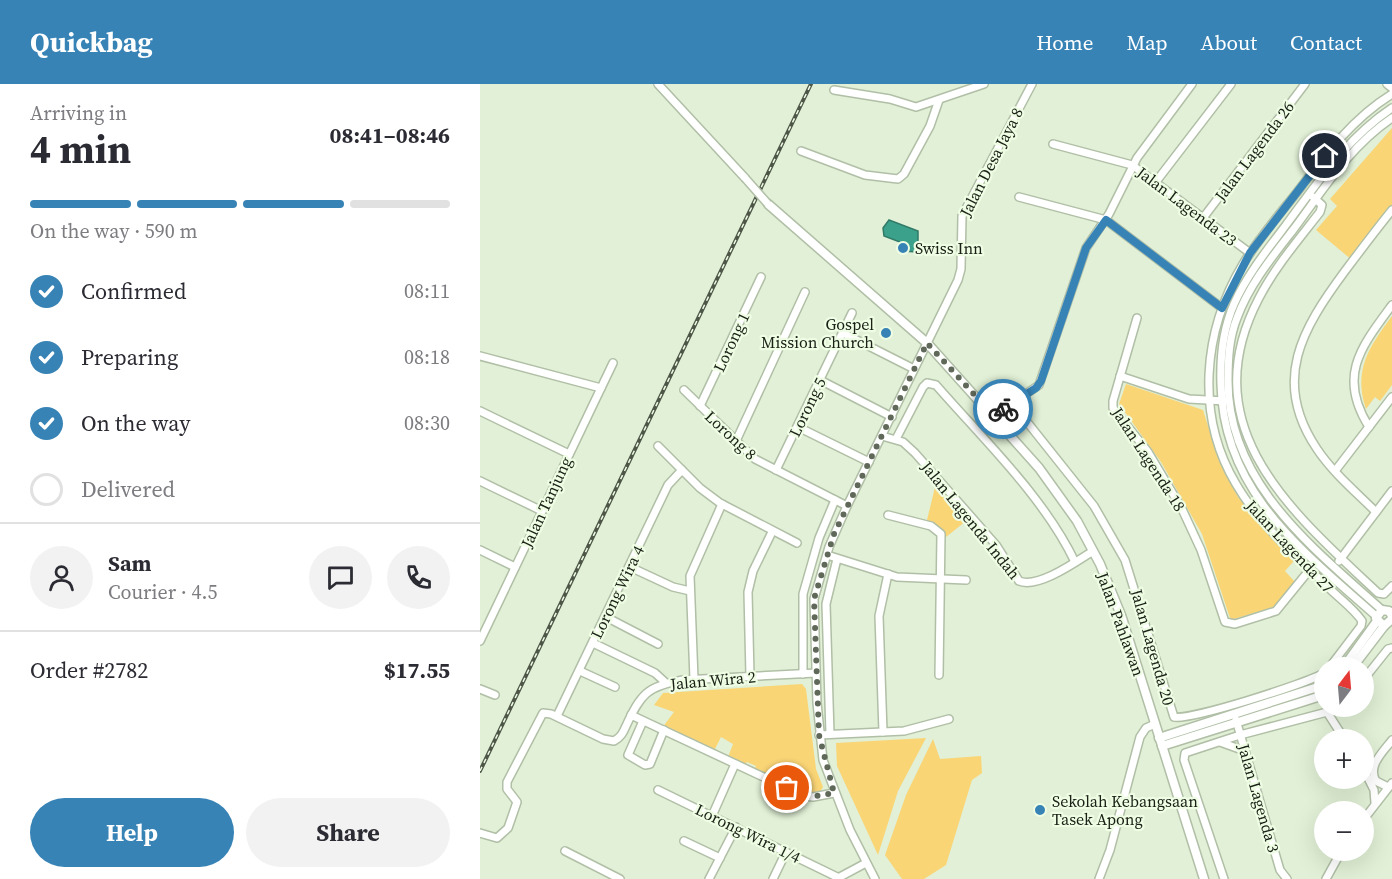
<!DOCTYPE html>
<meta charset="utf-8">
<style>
body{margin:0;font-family:"Source Serif 4",serif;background:#f2f2f3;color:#2b2b33;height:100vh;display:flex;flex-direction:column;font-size:22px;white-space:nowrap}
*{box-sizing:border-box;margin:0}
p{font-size:20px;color:#7c7c81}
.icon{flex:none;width:33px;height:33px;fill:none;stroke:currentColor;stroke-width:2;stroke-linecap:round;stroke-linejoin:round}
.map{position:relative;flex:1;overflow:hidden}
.details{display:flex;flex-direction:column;background:#fff;width:480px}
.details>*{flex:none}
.needle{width:39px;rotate:16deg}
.tools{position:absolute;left:834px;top:573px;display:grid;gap:12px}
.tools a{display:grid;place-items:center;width:60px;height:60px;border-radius:50%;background:#fff;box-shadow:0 6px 24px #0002;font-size:30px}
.pin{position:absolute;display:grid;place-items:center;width:51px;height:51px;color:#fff;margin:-26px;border:3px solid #fff;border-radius:50%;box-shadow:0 2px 6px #0007}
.courier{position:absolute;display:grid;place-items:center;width:60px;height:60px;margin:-30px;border:4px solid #3783b6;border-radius:50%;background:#fff;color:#222;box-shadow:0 2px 8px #0007}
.overview em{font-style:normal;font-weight:700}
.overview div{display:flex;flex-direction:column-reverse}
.overview{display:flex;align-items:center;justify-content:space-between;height:102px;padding:0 30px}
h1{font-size:39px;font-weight:700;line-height:45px}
.bar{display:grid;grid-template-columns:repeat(4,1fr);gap:9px 6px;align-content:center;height:72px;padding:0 30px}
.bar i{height:8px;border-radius:4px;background:#e1e1e2}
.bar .selected{background:#3783b6}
.bar p{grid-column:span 4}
.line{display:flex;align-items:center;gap:15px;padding:0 30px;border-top:2px solid #e1e1e2}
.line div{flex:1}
.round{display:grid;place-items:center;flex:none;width:63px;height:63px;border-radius:32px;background:#f2f2f3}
ol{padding:0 30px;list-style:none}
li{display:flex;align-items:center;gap:18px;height:66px}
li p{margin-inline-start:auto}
li .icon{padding:6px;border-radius:50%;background:#3783b6;color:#fff;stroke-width:4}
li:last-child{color:#7c7c81}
li i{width:33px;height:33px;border:3px solid #e1e1e2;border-radius:50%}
.button{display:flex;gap:12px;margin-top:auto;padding:12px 30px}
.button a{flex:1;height:69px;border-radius:36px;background:#3783b6;color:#fff;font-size:24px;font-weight:700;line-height:69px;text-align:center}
.button a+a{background:#f2f2f3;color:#2b2b33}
header{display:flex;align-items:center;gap:36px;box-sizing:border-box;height:84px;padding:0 30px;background:#3783b6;color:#fff}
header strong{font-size:28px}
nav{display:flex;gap:33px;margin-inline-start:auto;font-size:21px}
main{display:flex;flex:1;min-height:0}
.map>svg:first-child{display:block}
.green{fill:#fad576}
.water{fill:#3ba18b;stroke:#317a68;stroke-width:1.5}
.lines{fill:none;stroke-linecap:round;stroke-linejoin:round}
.minor-casing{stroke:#b0bfa6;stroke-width:10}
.tertiary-casing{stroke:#b0bfa6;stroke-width:11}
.minor{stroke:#fff;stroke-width:7}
.tertiary{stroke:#fff;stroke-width:8}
.rail-casing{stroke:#4e5648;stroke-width:4}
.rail{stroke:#eefde3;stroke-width:1.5;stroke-dasharray:4.5;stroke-linecap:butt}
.minor-bridge-casing{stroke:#b0bfa6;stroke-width:10;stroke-linecap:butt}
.minor-bridge{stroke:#fff;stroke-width:7}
.done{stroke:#606959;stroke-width:6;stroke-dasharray:0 10.8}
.route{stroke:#3783b6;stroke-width:8}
.poi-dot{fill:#3783b6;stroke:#eefde3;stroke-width:2}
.labels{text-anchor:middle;stroke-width:4.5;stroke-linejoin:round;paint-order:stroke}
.street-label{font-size:16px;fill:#1a2016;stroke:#eefde3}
.poi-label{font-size:16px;fill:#1a2016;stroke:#eefde3;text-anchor:start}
</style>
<header>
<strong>Quickbag</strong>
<nav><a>Home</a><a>Map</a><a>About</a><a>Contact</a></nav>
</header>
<main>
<section class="details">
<div class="overview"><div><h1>4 min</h1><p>Arriving in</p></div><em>08:41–08:46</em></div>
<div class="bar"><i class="selected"></i><i class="selected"></i><i class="selected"></i><i></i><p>On the way · 590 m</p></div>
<ol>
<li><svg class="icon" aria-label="check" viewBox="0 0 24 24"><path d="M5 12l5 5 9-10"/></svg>Confirmed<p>08:11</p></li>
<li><svg class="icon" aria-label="check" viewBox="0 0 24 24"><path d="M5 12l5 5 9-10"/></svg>Preparing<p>08:18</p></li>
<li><svg class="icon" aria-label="check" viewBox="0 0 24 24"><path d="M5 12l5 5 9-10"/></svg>On the way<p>08:30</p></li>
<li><i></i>Delivered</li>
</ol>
<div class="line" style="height:108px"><a class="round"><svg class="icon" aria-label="person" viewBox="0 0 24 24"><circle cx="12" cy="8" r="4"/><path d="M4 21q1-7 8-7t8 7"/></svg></a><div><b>Sam</b><p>Courier · 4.5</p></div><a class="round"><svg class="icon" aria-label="chat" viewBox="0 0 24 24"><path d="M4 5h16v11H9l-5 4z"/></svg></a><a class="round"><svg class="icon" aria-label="phone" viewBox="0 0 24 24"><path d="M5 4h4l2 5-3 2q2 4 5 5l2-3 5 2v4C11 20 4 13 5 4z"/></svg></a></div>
<div class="line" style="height:78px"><div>Order #2782</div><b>$17.55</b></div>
<div class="button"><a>Help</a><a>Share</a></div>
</section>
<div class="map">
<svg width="912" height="795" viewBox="0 0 912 795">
<rect width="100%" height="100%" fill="#e1f0d6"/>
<g class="green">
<polygon points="912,44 912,125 872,176 836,146 857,122 850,115"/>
<path d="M912,232V301L900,317L895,313L886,325C873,286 889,263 912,232Z"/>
<polygon points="646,300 723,326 739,377 758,413 814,477 805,487 815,498 797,522 754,535 750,534 722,450 681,378 639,320"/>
<polygon points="455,403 486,437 466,453 447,436"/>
<polygon points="322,600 326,605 336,685 343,703 340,708 329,711 274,686 276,682 267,678 265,681 248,673 253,660 241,653 234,667 182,644 194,628 174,621 183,609"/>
<polygon points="446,654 418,707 398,771 357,682 356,659"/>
<polygon points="453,655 460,675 501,672 502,689 492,696 466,781 444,795 422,795 405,771 426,711"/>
</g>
<polygon class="water" points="409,136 438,147 438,168 421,167 420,158 404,152 403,144"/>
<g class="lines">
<g class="minor-casing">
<g id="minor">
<polyline points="178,0 265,94"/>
<polyline points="907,0 912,4"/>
<polyline points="354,6 410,15 436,23 504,0"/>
<polyline points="573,60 652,81 770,169"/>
<polyline points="321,67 385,91 418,95 424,90 450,42 459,16"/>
<polyline points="675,99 751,0"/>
<polyline points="539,113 626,136 742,224"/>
<path d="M833,113L842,121L840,128C819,155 795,183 779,214C711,344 812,428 898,509L904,510L912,502"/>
<polyline points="723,134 825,0"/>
<polyline points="657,234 633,317 633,324 668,368 702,425 721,466 745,538 755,540 796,527 831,484"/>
<polyline points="363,249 434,285"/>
<polyline points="0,272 121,304"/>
<polyline points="640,292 709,315 745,317"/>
<polyline points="340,296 412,333"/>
<polyline points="204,306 275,375 367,422"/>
<path d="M532,319L614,422L645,476L694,633C709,637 828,599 844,589"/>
<polyline points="220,322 281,193"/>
<polyline points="0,327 89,370"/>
<polyline points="514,332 559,301 606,164 629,130 657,74 712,0"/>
<polyline points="519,337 537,321"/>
<polyline points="318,343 389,378"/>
<path d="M889,343C857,292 881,263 912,221"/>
<path d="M402,352L423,358L435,369L516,461L539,497C558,505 597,477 613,467"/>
<path d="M416,355L443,303L447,299L456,301C503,355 564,413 595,478"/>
<polyline points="256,357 325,208"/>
<polyline points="178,362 220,404 240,419 317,459"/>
<polyline points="296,386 372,229"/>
<polyline points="855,387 912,313"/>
<polyline points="0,397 62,427"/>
<path d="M896,428C876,408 853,389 837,365C791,297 822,245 865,187C880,167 896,146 912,126"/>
<polyline points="408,431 451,442 461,450 459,591"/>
<polyline points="0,466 35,483"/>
<polyline points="347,471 417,493 486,496"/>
<polyline points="859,477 912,407"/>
<polyline points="150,483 193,503 210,507"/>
<path d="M902,526C832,463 748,399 748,297C748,275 749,254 757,234C769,201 792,173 813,146C843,106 870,62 912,34"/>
<path d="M896,532C822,466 743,408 741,300C740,273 743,245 754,220C767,191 787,166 806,141C838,98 867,54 912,24"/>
<polyline points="126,533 178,560"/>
<polyline points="0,557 133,279"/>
<polyline points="113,559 175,589 186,599"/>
<path d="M849,584L881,542L882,537C874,525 860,515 850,505C817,473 779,440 756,400C715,331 723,247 763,180C779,154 799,131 818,107C845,71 873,34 912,10"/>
<polyline points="100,587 135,603"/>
<polyline points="323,590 323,510 339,454 355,416"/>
<polyline points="270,592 268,508 273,487 292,448"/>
<polyline points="214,595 210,492 242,420"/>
<polyline points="884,595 908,565 912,564"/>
<polyline points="0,605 15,611"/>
<polyline points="847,628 865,656"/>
<polyline points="151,631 324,712 333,713 354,709"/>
<polyline points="77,632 188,401 202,386"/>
<polyline points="756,636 800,786 807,795"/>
<polyline points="163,637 148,671 165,681 170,680 184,646"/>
<polyline points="403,648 399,532 408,490"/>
<polyline points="350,650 346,520 357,475"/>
<polyline points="339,651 424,647 469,635"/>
<polyline points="740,658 765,667"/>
<polyline points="884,679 893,682"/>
<polyline points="884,686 894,706 895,719"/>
<path d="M908,703L896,697C887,682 903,668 912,656"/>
<polyline points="178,706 357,793"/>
<polyline points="232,732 255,680"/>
<polyline points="884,735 912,699"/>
<path d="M0,749L17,754L28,744L37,718L27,705V698L63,629L71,630L123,655L134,657C141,653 143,649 146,642C161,610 167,602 203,596L336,589"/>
<polyline points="204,757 240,774"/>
<polyline points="85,767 140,795"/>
<polyline points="229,795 256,743"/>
<polyline points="293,795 306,768"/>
<polyline points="356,795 386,779"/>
<polyline points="395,795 370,746 343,676 337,619 334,515 349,463 367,422 478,196 481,185 482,132 552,0"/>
<polyline points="619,795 630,766 660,653 666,644 675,640"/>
<polyline points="744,795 704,676 705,669 760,651 847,628 859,622"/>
<polyline points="846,795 862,766"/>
</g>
</g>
<g class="tertiary-casing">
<g id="tertiary">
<polyline points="288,120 447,259 559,384 597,437 620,480 641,531 724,795"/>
<polyline points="912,532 909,527 902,526 896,534 904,542 912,535"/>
<polyline points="863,584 897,537"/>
<polyline points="872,584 904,542"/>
<polyline points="679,654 844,601"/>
<polyline points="682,662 844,611"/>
</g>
</g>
<use href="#minor" class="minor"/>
<use href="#tertiary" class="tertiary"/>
<g class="rail-casing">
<polyline id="rail" points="0,687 331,0"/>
</g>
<use href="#rail" class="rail"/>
<g class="minor-bridge-casing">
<polyline id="minor-bridge" points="265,94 288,120"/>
</g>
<use href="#minor-bridge" class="minor-bridge"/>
</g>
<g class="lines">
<polyline class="done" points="307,704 329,713 354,709 339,651 334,515 354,450 447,259 514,332 523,325"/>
<polyline class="route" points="523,325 556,304 561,297 606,164 626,136 742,224 770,169 845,72"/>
</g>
<g class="poi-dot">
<circle cx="423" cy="164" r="6"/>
<circle cx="406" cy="249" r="6"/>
<circle cx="560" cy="726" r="6"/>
</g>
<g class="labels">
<g class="street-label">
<text transform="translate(774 67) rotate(-53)" y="6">Jalan Lagenda 26</text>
<text transform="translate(511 78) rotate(-63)" y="6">Jalan Desa Jaya 8</text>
<text transform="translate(707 122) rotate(37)" y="6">Jalan Lagenda 23</text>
<text transform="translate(251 258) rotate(-65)" y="6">Lorong 1</text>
<text transform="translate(327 323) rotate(-64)" y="6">Lorong 5</text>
<text transform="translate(251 351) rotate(43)" y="6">Lorong 8</text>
<text transform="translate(669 375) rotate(57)" y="6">Jalan Lagenda 18</text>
<text transform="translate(66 418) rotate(-65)" y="6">Jalan Tanjung</text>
<text transform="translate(491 436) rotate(51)" y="6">Jalan Lagenda Indah</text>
<text transform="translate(810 462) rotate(47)" y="6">Jalan Lagenda 27</text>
<text transform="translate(137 508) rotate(-64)" y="6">Lorong Wira 4</text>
<text transform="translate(641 540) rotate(70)" y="6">Jalan Pahlawan</text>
<text transform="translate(673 563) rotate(74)" y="6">Jalan Lagenda 20</text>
<text transform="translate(233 596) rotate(-5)" y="6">Jalan Wira 2</text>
<text transform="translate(779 714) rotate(74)" y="6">Jalan Lagenda 3</text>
<text transform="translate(268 749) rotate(26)" y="6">Lorong Wira 1/4</text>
</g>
<g class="poi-label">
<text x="435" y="170">Swiss Inn</text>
<text x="394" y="246" text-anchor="end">Gospel<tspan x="394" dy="18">Mission Church</tspan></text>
<text x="572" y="723">Sekolah Kebangsaan<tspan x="572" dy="18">Tasek Apong</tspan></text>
</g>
</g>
</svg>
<div class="tools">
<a><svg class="needle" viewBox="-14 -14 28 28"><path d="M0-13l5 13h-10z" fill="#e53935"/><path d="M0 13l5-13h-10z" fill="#7c7c81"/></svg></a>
<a>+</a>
<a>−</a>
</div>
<div class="pin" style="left:307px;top:704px;background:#ea580c"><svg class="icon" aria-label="bag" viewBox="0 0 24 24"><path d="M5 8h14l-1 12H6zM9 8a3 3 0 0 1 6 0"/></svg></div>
<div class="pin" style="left:845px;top:72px;background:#1f2937"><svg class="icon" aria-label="home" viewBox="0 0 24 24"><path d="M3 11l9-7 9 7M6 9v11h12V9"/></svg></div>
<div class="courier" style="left:523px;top:325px"><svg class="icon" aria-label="bike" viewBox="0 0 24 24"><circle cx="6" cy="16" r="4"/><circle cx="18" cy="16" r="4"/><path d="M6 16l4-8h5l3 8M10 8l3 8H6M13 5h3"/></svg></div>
</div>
</main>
